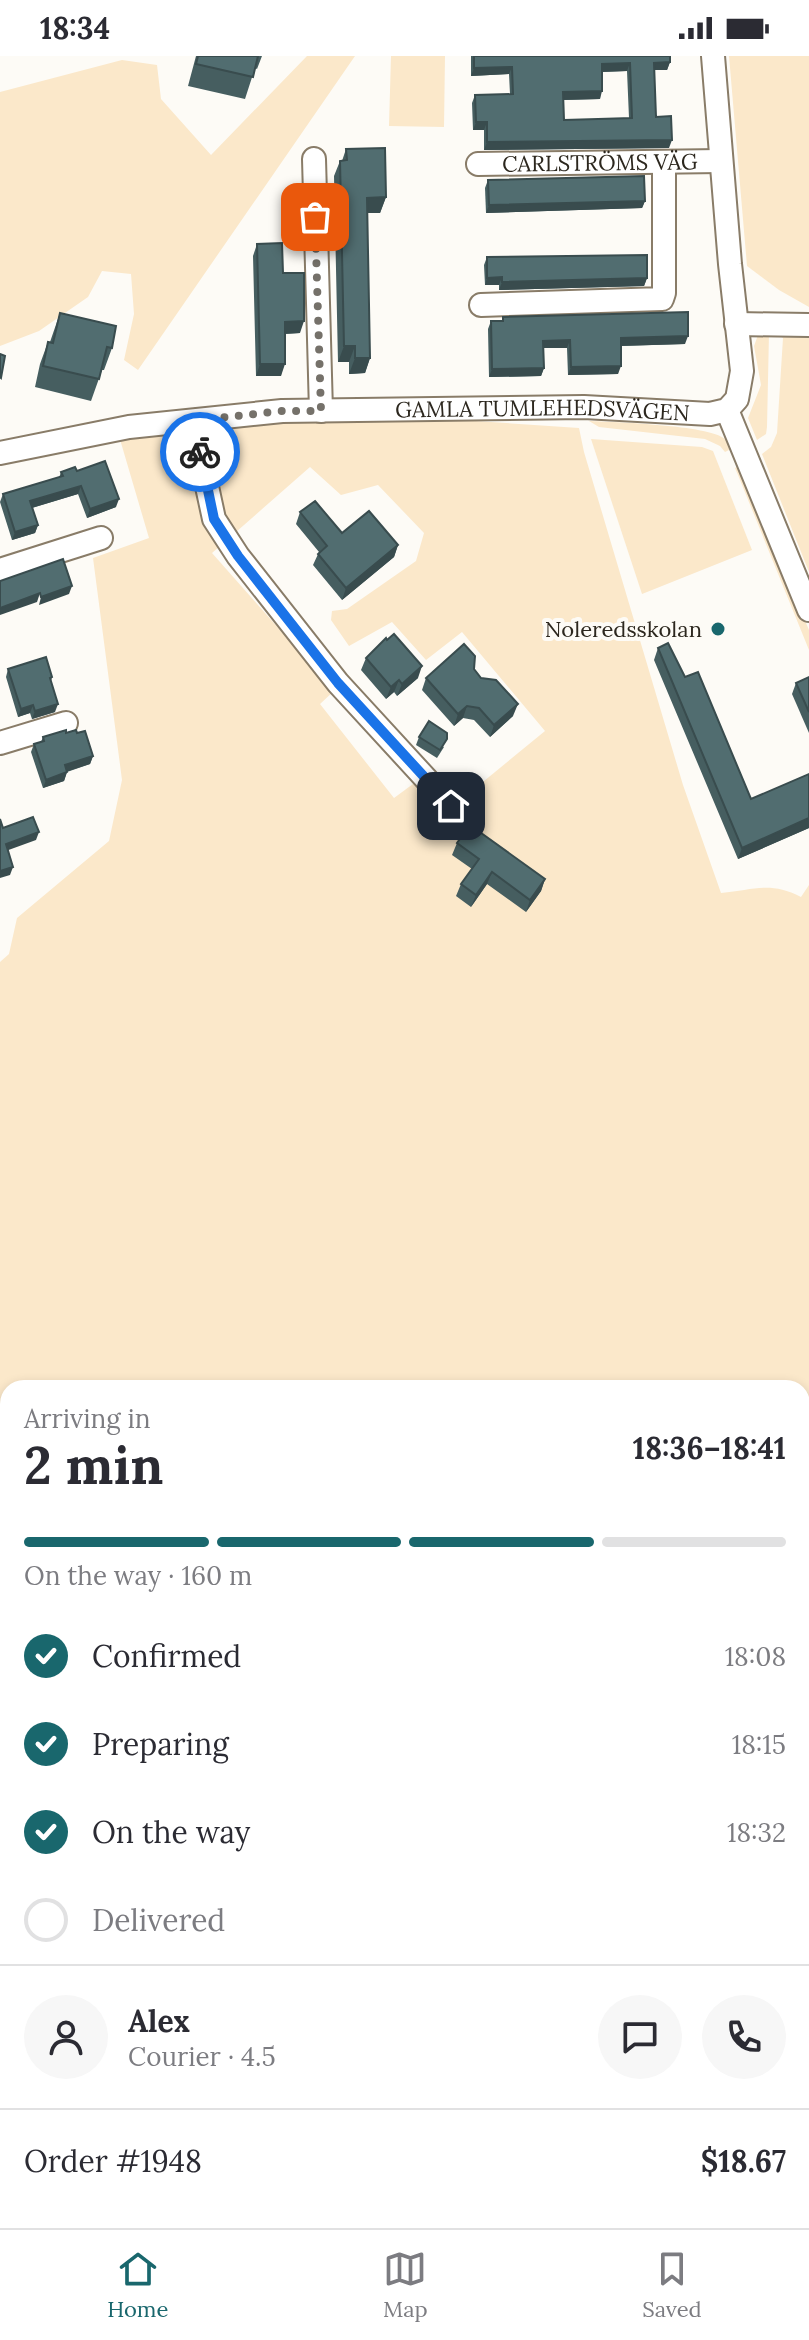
<!DOCTYPE html>
<meta charset="utf-8">
<style>
body{margin:0;font-family:Lora,serif;background:#f7f7f7;color:#2b2b33;height:100vh;display:flex;flex-direction:column;font-size:30px;white-space:nowrap}
*{box-sizing:border-box;margin:0}
p{font-size:26px;color:#7c7c81}
.icon{flex:none;width:44px;height:44px;fill:none;stroke:currentColor;stroke-width:2;stroke-linecap:round;stroke-linejoin:round}
.map{position:relative;flex:1;overflow:hidden}
.sheet{position:absolute;left:0px;top:1324px;width:810px;height:848px;display:flex;flex-direction:column;background:#fff;border-radius:24px 24px 0 0;box-shadow:0 4px 12px #0003}
.sheet>*{flex:none}
.pin{position:absolute;display:grid;place-items:center;width:68px;height:68px;color:#fff;margin:-34px;border-radius:16px;box-shadow:0 4px 12px #0006}
.courier{position:absolute;display:grid;place-items:center;width:80px;height:80px;margin:-40px;border:6px solid #1a73e8;border-radius:50%;background:#fff;color:#222;box-shadow:0 2px 10px #0007}
.summary em{font-style:normal;font-weight:800}
.summary div{display:flex;flex-direction:column-reverse}
.summary{display:flex;align-items:center;justify-content:space-between;height:136px;padding:0 24px}
h1{font-size:52px;font-weight:800;line-height:60px}
.bar{display:grid;grid-template-columns:repeat(4,1fr);gap:12px 8px;align-content:center;height:96px;padding:0 24px}
.bar i{height:10px;border-radius:6px;background:#e1e1e2}
.bar .on{background:#19676d}
.bar p{grid-column:span 4}
.line{display:flex;align-items:center;gap:20px;padding:0 24px;border-top:2px solid #e1e1e2}
.line div{flex:1}
.round{display:grid;place-items:center;flex:none;width:84px;height:84px;border-radius:42px;background:#f7f7f7}
ol{padding:0 24px;list-style:none}
li{display:flex;align-items:center;gap:24px;height:88px}
li p{margin-inline-start:auto}
li .icon{padding:8px;border-radius:50%;background:#19676d;color:#fff;stroke-width:4}
li:last-child{color:#7c7c81}
li i{width:44px;height:44px;border:4px solid #e1e1e2;border-radius:50%}
.status{display:flex;justify-content:space-between;align-items:center;height:56px;padding:0 40px;background:#fff;direction:ltr}
.status svg{height:22px;fill:currentColor}
.tabs{display:flex;justify-content:space-around;align-items:center;height:112px;border-top:2px solid #e1e1e2;background:#fff;font-size:22px;color:#7c7c81}
.tabs a{display:grid;justify-items:center;gap:4px}
.tabs .on{color:#19676d}
.map>svg:first-child{display:block}
.green{fill:#fbe8ca;fill-rule:evenodd}
.lines{fill:none;stroke-linecap:round;stroke-linejoin:round}
.minor-casing{stroke:#897c68;stroke-width:26}
.minor{stroke:#fff;stroke-width:22}
.wall{fill:#465e60;fill-rule:evenodd}
.shaded-wall{fill:#394c4e}
.building{fill:#516d70;stroke:#394c4e;stroke-width:2;fill-rule:evenodd}
.done{stroke:#75716a;stroke-width:8;stroke-dasharray:0 14.4}
.route{stroke:#1a73e8;stroke-width:10}
.poi-dot{fill:#19676d;stroke:#fdfbf6;stroke-width:3}
.labels{text-anchor:middle;stroke-width:8;stroke-linejoin:round;paint-order:stroke}
.street-label{font-size:22px;fill:#2c271e;stroke:#fdfbf6}
.poi-label{font-size:22px;fill:#2c271e;stroke:#fdfbf6;text-anchor:end}
</style>
<div class="status"><b>18:34</b><svg viewBox="0 0 49 12"><path d="M0 12V9h3v3zM5 12V6h3v6zM10 12V3h3v9zM15 12V0h3v12zM26 1h20v11H26zM47 4h2v5h-2z"/></svg></div>
<div class="map">
<svg width="809" height="2172" viewBox="0 0 809 2172">
<rect width="100%" height="100%" fill="#fdfbf6"/>
<g class="green">
<polygon points="307,0 355,0 138,314 124,304 134,258 131,218 102,215 88,241 39,275 0,290 0,36 122,4 157,9 161,43 211,99"/>
<polygon points="391,0 445,0 444,71 389,70"/>
<polygon points="729,0 809,0 809,251 779,234 747,210"/>
<polygon points="769,277 767,371 766,378 757,384 748,362 761,329 754,290 758,279"/>
<polygon points="778,278 809,279 809,516 762,398 771,391 777,377 783,282"/>
<path d="M400,360L579,372L584,396L683,729L721,837C754,834 770,825 801,841L809,829V2172H0V906L9,898L17,862L109,785L122,724L93,502L149,482L119,380L299,364ZM310,411L341,439L378,429L424,477L416,505L347,553L332,555L331,564L349,590L392,566L426,604L462,576L545,675L428,771L424,767L432,754L433,741L420,727L413,728L394,742L320,648L334,635L212,497ZM8,1332H802V2164H8Z"/>
<path d="M589,365C613,366 709,369 725,383C727,384 730,391 731,393L725,396L720,390L705,383L599,371Z"/>
<polygon points="591,383 702,391 713,395 752,494 642,538"/>
<polygon points="739,410 809,574 809,594 738,419 735,412"/>
</g>
<g class="lines">
<g class="minor-casing">
<g id="minor">
<polyline points="314,103 321,355"/>
<path id="s1" d="M478,108L721,105"/>
<polyline points="481,249 662,243 664,237 664,106"/>
<polyline points="736,268 809,269"/>
<polyline points="727,354 809,554"/>
<polyline points="199,364 200,398 214,463 238,500 338,627 451,750"/>
<path id="s2" d="M0,397L129,371L282,355L584,351L710,358L727,354L737,343L742,315L730,208L713,0"/>
<polyline points="0,514 101,482"/>
<polyline points="0,687 66,667"/>
</g>
</g>
<use href="#minor" class="minor"/>
</g>
<g class="wall">
<polygon points="196,0 262,0 257,13 255,12 245,43 188,30"/>
<path d="M471,0H670V6L667,14H654L656,61L669,92L484,94V74H473L472,47L475,39L510,38L509,18L471,20ZM627,15L629,62L564,64L563,44L600,43L602,16Z"/>
<polygon points="346,93 386,141 380,157 367,157 370,302 365,317 349,318 349,306 338,306 334,120 340,105 342,105"/>
<polygon points="488,124 645,145 642,152 486,157 485,132"/>
<polygon points="257,188 283,217 300,277 285,278 281,320 256,320 253,200"/>
<polygon points="487,201 647,222 644,230 499,234 499,229 485,229 484,209"/>
<polygon points="60,257 112,292 104,314 102,314 91,345 35,331 40,308 48,286 50,286"/>
<polygon points="503,261 685,288 621,290 618,318 568,319 567,292 543,292 544,312 541,320 489,321 488,273 491,265 502,265"/>
<polygon points="77,415 116,451 87,462 78,438 32,452 38,469 35,477 12,484 0,446 3,438 59,422 61,416"/>
<polygon points="300,456 342,477 398,489 394,501 342,544 313,509 319,496 296,468"/>
<polygon points="658,592 685,621 751,743 809,718 809,772 738,803 654,604"/>
<polygon points="366,602 418,622 397,640 394,636 386,643 361,614"/>
<polygon points="8,613 52,621 51,625 55,656 32,663 30,657 18,661 6,621"/>
<polygon points="474,613 513,660 490,681 474,664 463,662 454,670 422,634 426,622"/>
<polygon points="809,621 809,677 792,638 796,627"/>
<polygon points="66,677 77,677 93,700 90,708 67,716 64,725 43,732 31,696 34,688 41,686 43,681"/>
<polygon points="419,681 444,691 437,702 416,689"/>
<polygon points="457,787 545,823 541,835 526,856 487,828 471,851 456,840 461,828 472,813 452,799"/>
</g>
<g class="shaded-wall">
<polygon points="670,6 667,14 651,14 654,7"/>
<polygon points="630,7 627,15 599,16 602,8"/>
<polygon points="512,11 509,18 471,20 474,12"/>
<polygon points="602,35 600,43 560,44 563,36"/>
<polygon points="476,66 487,66 484,74 473,74"/>
<polygon points="672,84 669,92 484,94 487,86"/>
<polygon points="386,141 380,157 361,157 367,142"/>
<polygon points="645,145 642,152 486,157 489,149"/>
<polygon points="502,221 499,229 485,229 487,222"/>
<polygon points="647,222 644,230 499,234 502,226"/>
<polygon points="304,265 300,277 281,278 285,266"/>
<polygon points="688,280 685,288 618,290 621,282"/>
<polygon points="570,284 567,292 540,292 543,285"/>
<polygon points="344,290 355,290 349,306 338,306"/>
<polygon points="355,302 370,302 365,317 349,318"/>
<polygon points="260,308 285,308 281,320 256,320"/>
<polygon points="621,310 618,318 568,319 571,311"/>
<polygon points="544,312 541,320 489,321 492,313"/>
<polygon points="81,430 78,438 28,453 30,445"/>
<polygon points="119,443 116,451 87,462 90,453"/>
<polygon points="38,469 35,477 12,484 15,476"/>
<polygon points="398,489 394,501 342,544 346,532"/>
<polygon points="72,530 69,538 39,549 41,541"/>
<polygon points="40,537 37,546 0,559 0,552"/>
<polygon points="422,610 418,622 397,640 402,628"/>
<polygon points="399,624 394,636 386,643 391,631"/>
<polygon points="58,648 55,656 32,663 35,655"/>
<polygon points="518,648 513,660 490,681 494,669"/>
<polygon points="33,649 30,657 18,661 21,653"/>
<polygon points="467,650 463,662 454,670 458,658"/>
<polygon points="93,700 90,708 62,717 65,709"/>
<polygon points="67,716 64,725 43,732 46,724"/>
<polygon points="809,762 809,772 738,803 742,792"/>
<polygon points="39,776 36,784 3,796 6,788"/>
<polygon points="13,811 10,819 0,822 0,815"/>
<polygon points="492,816 487,828 471,851 476,839"/>
<polygon points="545,823 541,835 526,856 530,844"/>
</g>
<g class="building">
<polygon points="198,0 258,0 253,21 196,8"/>
<path d="M474,0H670V6L654,7L656,61L671,60L672,84L487,86V66H476L475,39L513,38L512,11L474,12ZM630,7L632,62L564,64L563,36L602,35V8Z"/>
<polygon points="385,92 386,141 367,142 370,302 355,302 355,290 344,290 340,105 347,104 346,93"/>
<polygon points="644,120 645,145 489,149 488,124"/>
<polygon points="282,187 283,217 304,217 304,265 285,266 285,308 260,308 257,188"/>
<polygon points="647,199 647,222 502,226 502,221 487,222 487,201"/>
<polygon points="688,256 688,280 621,282 621,310 571,311 570,284 543,285 544,312 492,313 491,265 503,265 503,261"/>
<polygon points="60,257 116,270 112,292 107,291 99,323 43,310 48,286 53,287"/>
<polygon points="0,298 5,300 1,322 0,321"/>
<polygon points="105,405 119,443 90,453 81,430 30,445 38,469 15,476 3,438 63,420 61,416 75,411 77,415"/>
<polygon points="315,445 342,477 369,455 398,489 346,532 318,498 327,490 300,456"/>
<polygon points="63,503 72,530 41,541 40,537 0,552 0,525"/>
<polygon points="394,578 422,610 402,628 399,624 391,631 366,602 386,582 387,584"/>
<polygon points="668,587 685,621 698,616 751,743 809,718 809,762 742,792 658,592"/>
<polygon points="464,588 475,600 474,613 481,622 496,624 518,648 494,669 479,652 467,650 458,658 426,622"/>
<polygon points="46,601 52,621 50,622 58,648 35,655 33,649 21,653 8,613"/>
<polygon points="809,621 809,656 796,627"/>
<polygon points="429,665 447,677 447,683 440,694 419,681"/>
<polygon points="66,674 66,677 76,674 77,677 85,675 93,700 65,709 67,716 46,724 34,688 44,685 43,681"/>
<polygon points="33,761 39,776 6,788 13,811 0,815 0,763 3,772"/>
<polygon points="470,769 545,823 530,844 492,816 476,839 461,828 479,803 457,787"/>
</g>
<g class="lines">
<polyline class="done" points="200,396 199,364 282,355 321,355 315,161"/>
<polyline class="route" points="200,396 214,463 238,500 338,627 451,750"/>
</g>
<circle class="poi-dot" cx="718" cy="573" r="8"/>
<g class="labels">
<g class="street-label">
<text dy="8" stroke="none"><textPath href="#s1" startOffset="122">CARLSTRÖMS VÄG</textPath></text>
<text dy="8" stroke="none"><textPath href="#s2" startOffset="546">GAMLA TUMLEHEDSVÄGEN</textPath></text>
</g>
<g class="poi-label">
<text x="702" y="581">Noleredsskolan</text>
</g>
</g>
</svg>
<div class="pin" style="left:315px;top:161px;background:#ea580c"><svg class="icon" aria-label="bag" viewBox="0 0 24 24"><path d="M5 8h14l-1 12H6zM9 8a3 3 0 0 1 6 0"/></svg></div>
<div class="pin" style="left:451px;top:750px;background:#1f2937"><svg class="icon" aria-label="home" viewBox="0 0 24 24"><path d="M3 11l9-7 9 7M6 9v11h12V9"/></svg></div>
<div class="courier" style="left:200px;top:396px"><svg class="icon" aria-label="bike" viewBox="0 0 24 24"><circle cx="6" cy="16" r="4"/><circle cx="18" cy="16" r="4"/><path d="M6 16l4-8h5l3 8M10 8l3 8H6M13 5h3"/></svg></div>
<section class="sheet">
<div class="summary"><div><h1>2 min</h1><p>Arriving in</p></div><em>18:36–18:41</em></div>
<div class="bar"><i class="on"></i><i class="on"></i><i class="on"></i><i></i><p>On the way · 160 m</p></div>
<ol>
<li><svg class="icon" aria-label="check" viewBox="0 0 24 24"><path d="M5 12l5 5 9-10"/></svg>Confirmed<p>18:08</p></li>
<li><svg class="icon" aria-label="check" viewBox="0 0 24 24"><path d="M5 12l5 5 9-10"/></svg>Preparing<p>18:15</p></li>
<li><svg class="icon" aria-label="check" viewBox="0 0 24 24"><path d="M5 12l5 5 9-10"/></svg>On the way<p>18:32</p></li>
<li><i></i>Delivered</li>
</ol>
<div class="line" style="height:144px"><a class="round"><svg class="icon" aria-label="person" viewBox="0 0 24 24"><circle cx="12" cy="8" r="4"/><path d="M4 21q1-7 8-7t8 7"/></svg></a><div><b>Alex</b><p>Courier · 4.5</p></div><a class="round"><svg class="icon" aria-label="chat" viewBox="0 0 24 24"><path d="M4 5h16v11H9l-5 4z"/></svg></a><a class="round"><svg class="icon" aria-label="phone" viewBox="0 0 24 24"><path d="M5 4h4l2 5-3 2q2 4 5 5l2-3 5 2v4C11 20 4 13 5 4z"/></svg></a></div>
<div class="line" style="height:104px"><div>Order #1948</div><b>$18.67</b></div>
</section>
</div>
<nav class="tabs">
<a class="on"><svg class="icon" aria-label="home" viewBox="0 0 24 24"><path d="M3 11l9-7 9 7M6 9v11h12V9"/></svg>Home</a>
<a><svg class="icon" aria-label="map" viewBox="0 0 24 24"><path d="M3 6l6-2 6 2 6-2v14l-6 2-6-2-6 2zM9 4v14M15 6v14"/></svg>Map</a>
<a><svg class="icon" aria-label="saved" viewBox="0 0 24 24"><path d="M7 4h10v16l-5-4-5 4z"/></svg>Saved</a>
</nav>
